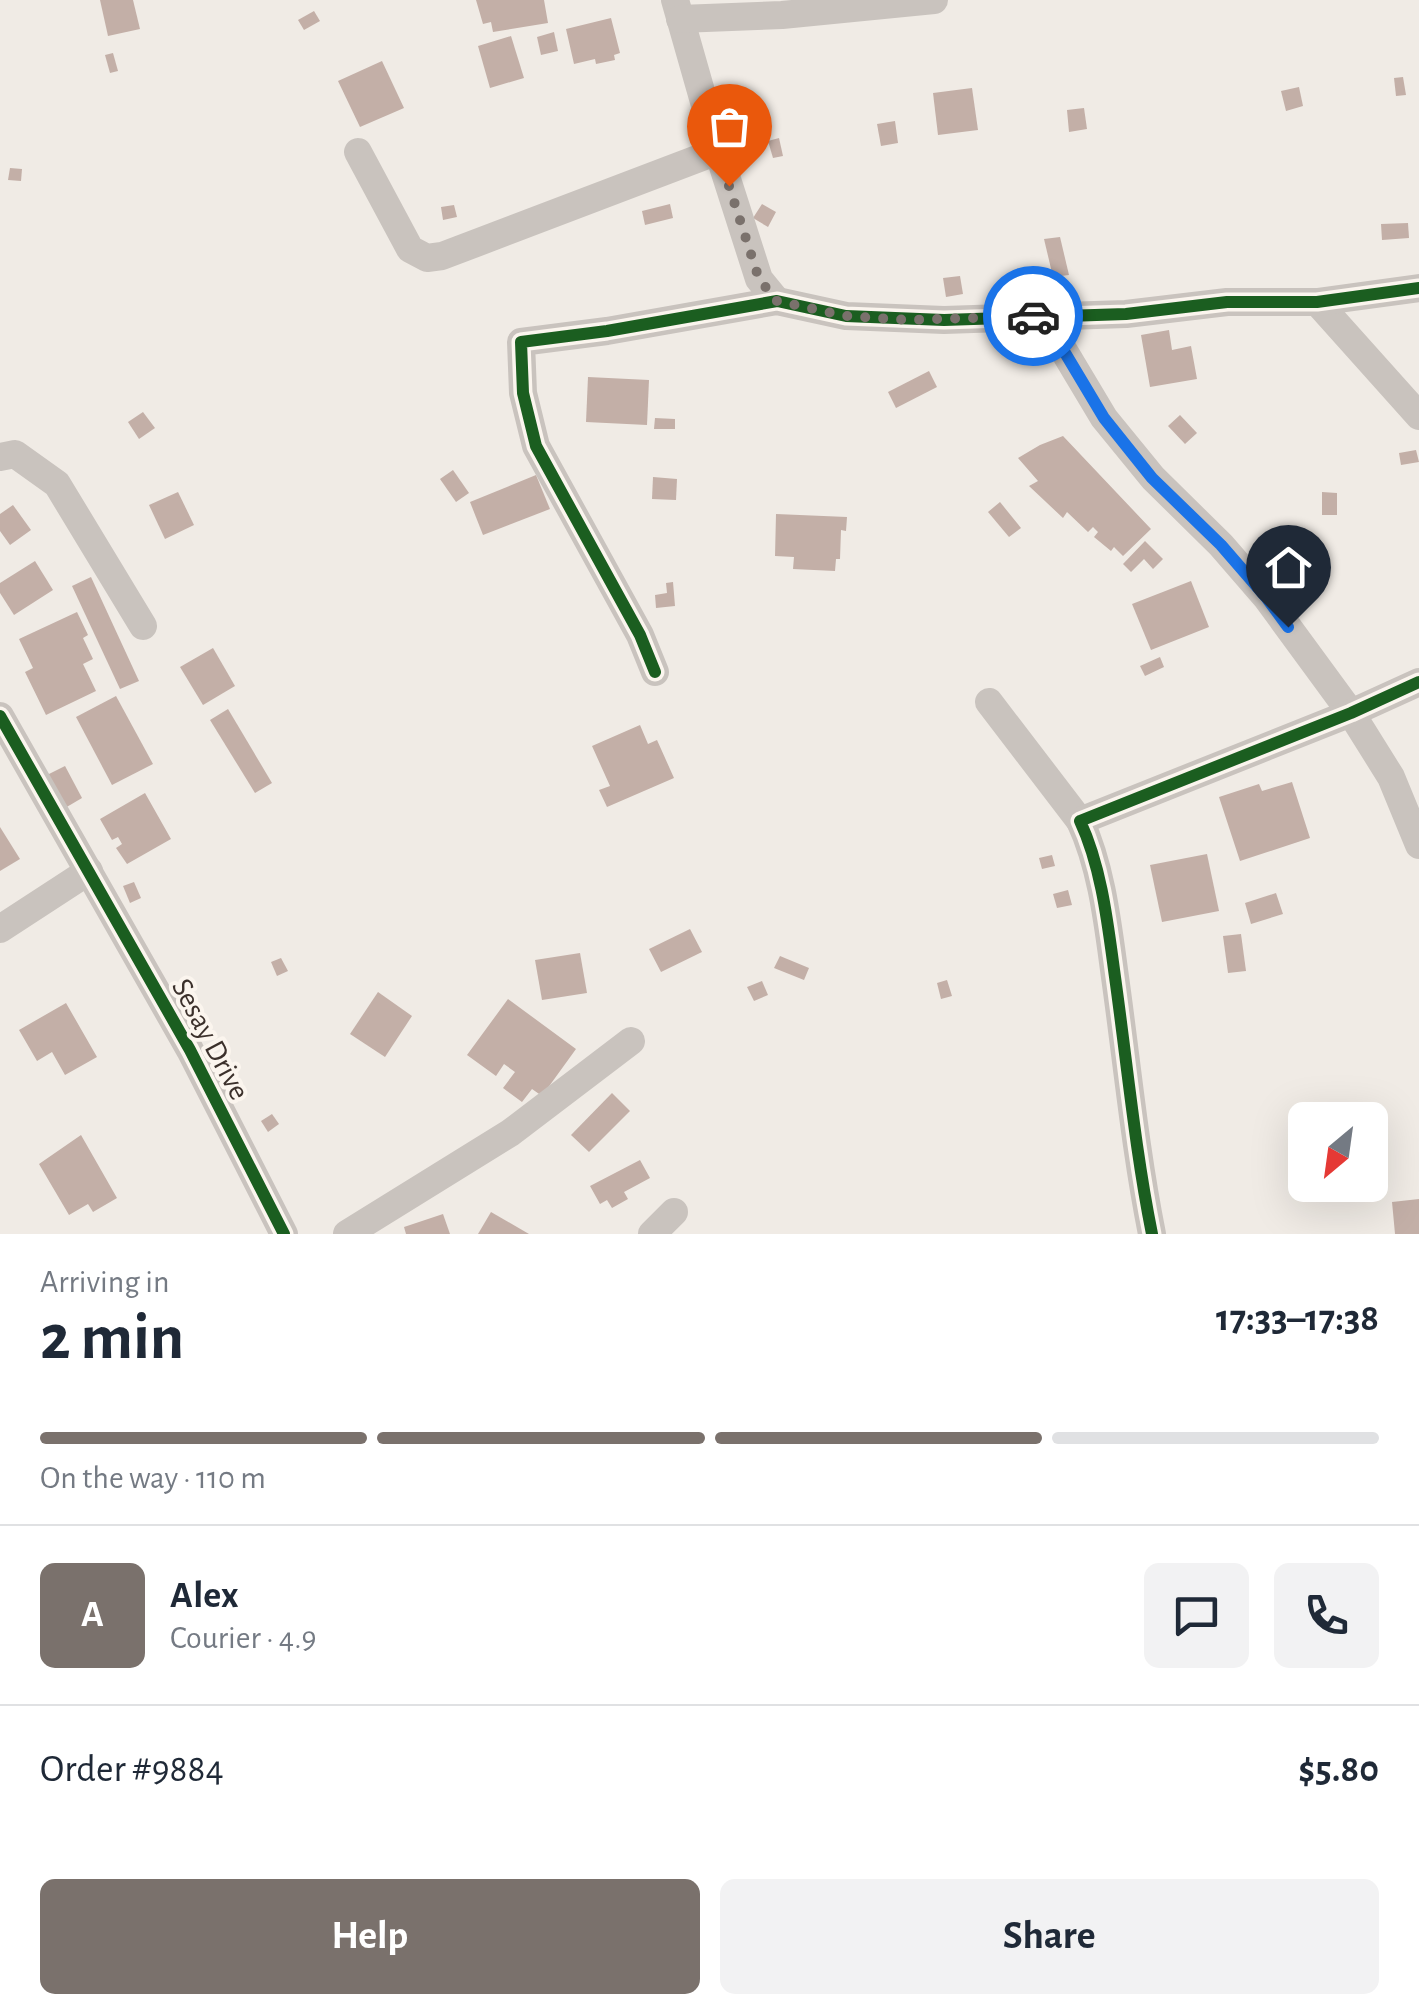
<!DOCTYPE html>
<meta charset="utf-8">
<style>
body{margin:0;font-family:"Alegreya Sans",sans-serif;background:#f2f2f3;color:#1f2937;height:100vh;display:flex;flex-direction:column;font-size:38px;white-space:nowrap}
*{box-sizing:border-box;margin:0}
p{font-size:32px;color:#747a83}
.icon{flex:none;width:55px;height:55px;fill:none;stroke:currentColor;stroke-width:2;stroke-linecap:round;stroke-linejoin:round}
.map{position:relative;height:1234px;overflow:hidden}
.drawer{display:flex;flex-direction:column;background:#fff;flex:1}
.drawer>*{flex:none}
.needle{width:65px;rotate:209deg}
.fabs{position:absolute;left:1288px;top:1102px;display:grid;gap:20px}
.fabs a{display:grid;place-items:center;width:100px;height:100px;border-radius:15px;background:#fff;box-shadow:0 10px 40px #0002;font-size:50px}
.pin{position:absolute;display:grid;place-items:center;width:85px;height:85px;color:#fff;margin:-102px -42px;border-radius:50% 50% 50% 0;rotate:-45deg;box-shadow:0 0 10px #0007}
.pin .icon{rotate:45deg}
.courier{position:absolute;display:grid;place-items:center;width:100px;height:100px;margin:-50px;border:8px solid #1a73e8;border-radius:50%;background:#fff;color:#222;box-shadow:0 2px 12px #0007}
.overview em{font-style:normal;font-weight:700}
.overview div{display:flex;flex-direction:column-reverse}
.overview{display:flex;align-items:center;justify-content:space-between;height:170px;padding:0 40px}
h1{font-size:65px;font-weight:700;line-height:75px}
.bar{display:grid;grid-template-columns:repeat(4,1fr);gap:15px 10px;align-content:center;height:120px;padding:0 40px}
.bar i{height:12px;border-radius:8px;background:#e0e1e3}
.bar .current{background:#7a716c}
.bar p{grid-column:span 4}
.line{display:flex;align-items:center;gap:25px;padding:0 40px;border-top:2px solid #e0e1e3}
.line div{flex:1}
.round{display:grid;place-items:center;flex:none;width:105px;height:105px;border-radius:15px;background:#f2f2f3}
.cta{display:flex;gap:20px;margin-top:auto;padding:20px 40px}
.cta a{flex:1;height:115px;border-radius:15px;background:#7a716c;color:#fff;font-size:40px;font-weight:700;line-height:115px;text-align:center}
.cta a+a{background:#f2f2f3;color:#1f2937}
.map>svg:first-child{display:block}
.building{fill:#c3afa7}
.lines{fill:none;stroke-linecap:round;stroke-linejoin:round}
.street{stroke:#c9c3be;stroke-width:28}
.cycleway-casing{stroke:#fbf5ee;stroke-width:19}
.cycleway{stroke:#1b5e20;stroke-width:12}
.done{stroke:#7a716c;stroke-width:10;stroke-dasharray:0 18}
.route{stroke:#1a73e8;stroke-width:12}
.labels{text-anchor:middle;stroke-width:8;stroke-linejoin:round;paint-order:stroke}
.street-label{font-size:30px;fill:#3b302b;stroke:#fbf5ee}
</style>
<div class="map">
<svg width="1419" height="1234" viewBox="0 0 1419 1234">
<rect width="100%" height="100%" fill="#f0ebe5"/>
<g class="building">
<polygon points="100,0 133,0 140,29 108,36"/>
<polygon points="476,0 544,0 548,23 493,32 491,22 483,24"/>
<polygon points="314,11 320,21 304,30 298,20"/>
<polygon points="611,18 620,53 614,55 615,60 596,64 595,59 574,64 566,29"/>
<polygon points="554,32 558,51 541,55 537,37"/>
<polygon points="511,36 524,78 490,88 478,46"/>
<polygon points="113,53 118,71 110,73 105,55"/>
<polygon points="382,61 404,108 360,127 338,81"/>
<polygon points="1403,77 1406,95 1396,96 1394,78"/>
<polygon points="1299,87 1303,106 1286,111 1281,91"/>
<polygon points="972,88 978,130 938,135 933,93"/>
<polygon points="1084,108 1087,129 1069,132 1067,110"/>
<polygon points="895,121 898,143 881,146 877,124"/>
<polygon points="779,138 783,156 773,158 768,141"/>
<polygon points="10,168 22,169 21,181 8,180"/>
<polygon points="670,204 673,218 645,225 642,211"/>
<polygon points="762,204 776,212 768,227 753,218"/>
<polygon points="454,205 457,217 443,220 441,207"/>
<polygon points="1408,223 1409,238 1382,240 1381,224"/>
<polygon points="1060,237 1069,275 1053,277 1044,239"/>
<polygon points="960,276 963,294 946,297 943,278"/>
<polygon points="1169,330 1172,350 1191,346 1197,379 1150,387 1141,335"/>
<polygon points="929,371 937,387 896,408 888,392"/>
<polygon points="588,377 649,380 647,425 586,422"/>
<polygon points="143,412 155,428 139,439 128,422"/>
<polygon points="1180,415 1197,433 1185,444 1168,426"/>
<polygon points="655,418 675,419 675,429 654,429"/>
<polygon points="1063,436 1151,529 1123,556 1114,547 1111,551 1094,537 1098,532 1093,527 1088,532 1067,512 1063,518 1029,486 1038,481 1018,458 1040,445"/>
<polygon points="1416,450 1419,462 1401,465 1399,453"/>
<polygon points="453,470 469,493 456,502 440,479"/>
<polygon points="536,475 550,509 483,535 470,502"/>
<polygon points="653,477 677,479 676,500 652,499"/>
<polygon points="178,492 194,525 165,539 149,505"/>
<polygon points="1322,492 1337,493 1337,515 1322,515"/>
<polygon points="1000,502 1021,528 1009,537 988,512"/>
<polygon points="13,505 31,530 10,545 0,531 0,514"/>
<polygon points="776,514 847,517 846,531 841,530 840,559 836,559 835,571 793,569 794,557 775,556"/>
<polygon points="1145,541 1163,559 1153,569 1144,559 1131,572 1123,564"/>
<polygon points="35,561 53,590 14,615 0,593 0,583"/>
<polygon points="91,577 139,681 120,689 72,586"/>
<polygon points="1191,581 1209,627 1151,650 1132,604"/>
<polygon points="673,582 675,606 656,608 655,595 667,593 666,583"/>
<polygon points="77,612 88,635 83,638 93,659 83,664 96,691 46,715 25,672 33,668 19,639"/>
<polygon points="213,648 235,686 203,705 180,667"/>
<polygon points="1160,657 1164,667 1145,676 1140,666"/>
<polygon points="116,696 153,764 112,785 76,717"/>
<polygon points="228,709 272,783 255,793 210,720"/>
<polygon points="640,725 648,744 657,740 674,778 607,807 599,790 610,786 592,746"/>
<polygon points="65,766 82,798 65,808 47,775"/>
<polygon points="1292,782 1310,838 1240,861 1219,797 1259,784 1262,791"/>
<polygon points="145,793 171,839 127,864 116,848 122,844 118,837 112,840 100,819"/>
<polygon points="0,827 20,859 0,871"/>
<polygon points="1207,854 1219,911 1162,922 1150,865"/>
<polygon points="1052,855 1055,866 1042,869 1039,858"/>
<polygon points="134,882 141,898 130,903 123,886"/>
<polygon points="1068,890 1072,905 1057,908 1053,894"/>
<polygon points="1276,893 1283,914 1251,924 1245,903"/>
<polygon points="690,929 702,952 661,972 649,949"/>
<polygon points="1241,934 1246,971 1228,973 1223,936"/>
<polygon points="580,953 587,993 542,1000 535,960"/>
<polygon points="780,956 809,968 804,980 774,968"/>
<polygon points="281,958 288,971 277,976 271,962"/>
<polygon points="947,980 952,996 941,999 937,983"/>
<polygon points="762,981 768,995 754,1001 747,987"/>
<polygon points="378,992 412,1016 385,1057 350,1034"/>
<polygon points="508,999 576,1049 542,1096 532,1089 522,1102 503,1088 515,1072 504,1064 496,1076 467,1055"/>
<polygon points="66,1003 97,1057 65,1075 52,1052 37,1061 19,1030"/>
<polygon points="612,1093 630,1111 589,1152 571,1135"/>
<polygon points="272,1114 279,1124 268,1132 261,1121"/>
<polygon points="81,1135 117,1198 93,1212 88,1204 69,1215 39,1164"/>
<polygon points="640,1160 650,1178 624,1192 628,1199 612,1208 607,1200 600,1204 590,1186"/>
<polygon points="1419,1199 1419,1234 1395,1234 1392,1202"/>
<polygon points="491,1212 529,1234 478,1234"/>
<polygon points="443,1214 450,1234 406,1234 404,1227"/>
</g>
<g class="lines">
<g class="street">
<polyline points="675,0 718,151 759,279 777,301"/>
<polyline points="680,19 782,15 934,0"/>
<polyline points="358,152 410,249 427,258 442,256 718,151"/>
<polyline points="1317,302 1419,416"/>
<polyline points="1043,316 1104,418 1153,478 1221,545 1266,597 1351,713 1391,777 1419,845"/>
<polyline points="0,457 15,454 57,484 143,626"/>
<polyline points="655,672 640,635 536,446 523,393 521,342 607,331 777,301 846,316 944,320 1126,314 1227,302 1317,302 1419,288"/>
<polyline points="989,702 1080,821"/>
<polyline points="0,716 190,1050 284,1234"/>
<polyline points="0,929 89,871"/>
<polyline points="347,1234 510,1133 631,1041"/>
<polyline points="652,1234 674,1212"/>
<path d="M1152,1234C1135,1149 1127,1063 1115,977C1108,926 1102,868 1080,821L1351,713L1419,682"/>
</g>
<g class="cycleway-casing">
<g id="cycleway">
<polyline points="655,672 640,635 536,446 523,393 521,342 607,331 777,301 846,316 944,320 1126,314 1227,302 1317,302 1419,288"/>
<polyline points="0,716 190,1050 284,1234"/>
<path d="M1152,1234C1135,1149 1127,1063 1115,977C1108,926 1102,868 1080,821L1351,713L1419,682"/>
</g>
</g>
<use href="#cycleway" class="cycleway"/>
</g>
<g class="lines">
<polyline class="done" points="729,186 759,279 777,301 846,316 908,320 1033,316"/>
<polyline class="route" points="1033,316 1043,316 1104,418 1152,478 1221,545 1266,597 1288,627"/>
</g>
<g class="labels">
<g class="street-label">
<text transform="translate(211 1039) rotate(62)" y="10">Sesay Drive</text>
</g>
</g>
</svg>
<div class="fabs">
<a><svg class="needle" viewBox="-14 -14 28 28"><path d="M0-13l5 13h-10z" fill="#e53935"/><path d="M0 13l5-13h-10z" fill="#747a83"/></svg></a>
</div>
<div class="pin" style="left:729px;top:186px;background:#ea580c"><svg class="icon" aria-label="bag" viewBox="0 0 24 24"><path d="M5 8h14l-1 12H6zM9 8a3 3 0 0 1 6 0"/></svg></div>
<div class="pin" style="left:1288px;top:627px;background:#1f2937"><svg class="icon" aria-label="home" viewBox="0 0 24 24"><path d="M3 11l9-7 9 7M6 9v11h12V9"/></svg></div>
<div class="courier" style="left:1033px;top:316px"><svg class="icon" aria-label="car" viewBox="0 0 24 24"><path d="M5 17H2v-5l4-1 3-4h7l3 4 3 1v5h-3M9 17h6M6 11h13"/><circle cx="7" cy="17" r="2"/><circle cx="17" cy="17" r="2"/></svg></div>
</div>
<section class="drawer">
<div class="overview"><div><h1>2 min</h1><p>Arriving in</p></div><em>17:33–17:38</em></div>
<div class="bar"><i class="current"></i><i class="current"></i><i class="current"></i><i></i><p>On the way · 110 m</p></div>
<div class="line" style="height:180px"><b class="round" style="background:#7a716c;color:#fff">A</b><div><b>Alex</b><p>Courier · 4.9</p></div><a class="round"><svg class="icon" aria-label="chat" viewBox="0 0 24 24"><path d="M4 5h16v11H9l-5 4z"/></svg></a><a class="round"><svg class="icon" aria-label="phone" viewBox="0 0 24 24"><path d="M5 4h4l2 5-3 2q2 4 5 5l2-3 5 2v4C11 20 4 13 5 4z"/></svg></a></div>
<div class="line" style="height:130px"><div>Order #9884</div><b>$5.80</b></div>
<div class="cta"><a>Help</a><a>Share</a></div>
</section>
